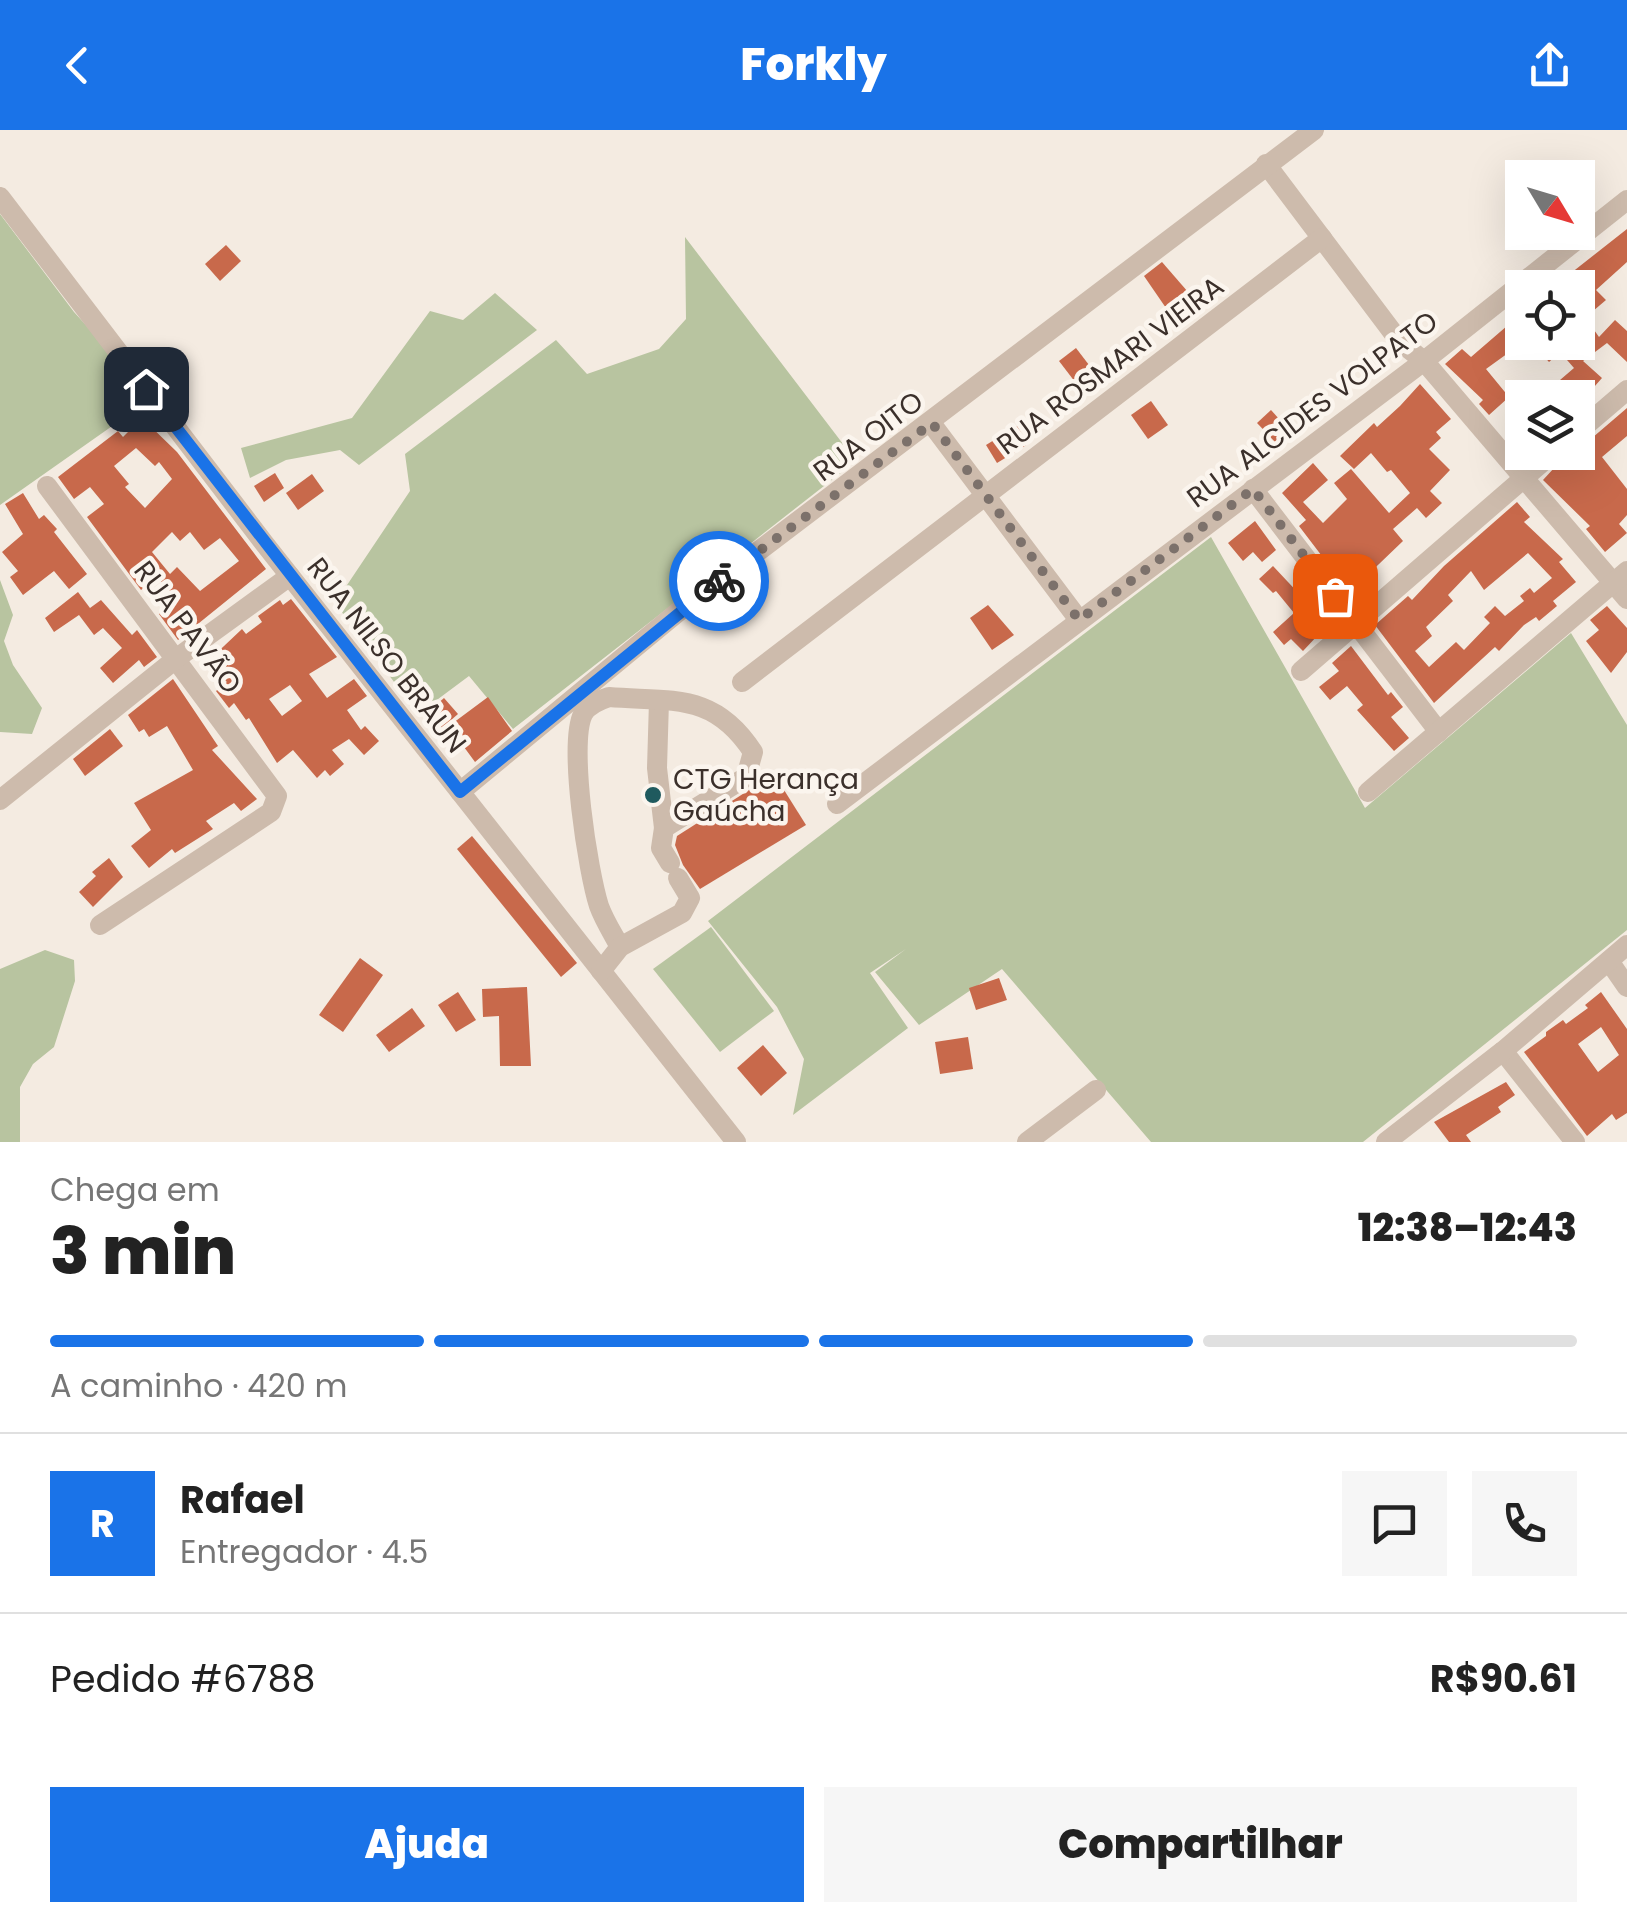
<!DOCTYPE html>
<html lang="pt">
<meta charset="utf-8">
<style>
body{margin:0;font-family:Poppins,sans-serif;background:#f6f6f6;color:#222;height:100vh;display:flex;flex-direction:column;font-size:38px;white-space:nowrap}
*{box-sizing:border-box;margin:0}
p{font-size:32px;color:#767676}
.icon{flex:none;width:55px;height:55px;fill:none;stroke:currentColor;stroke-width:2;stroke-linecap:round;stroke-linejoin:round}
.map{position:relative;height:1012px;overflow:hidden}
.panel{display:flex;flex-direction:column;background:#fff;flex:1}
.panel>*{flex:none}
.needle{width:65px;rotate:128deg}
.controls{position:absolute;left:1505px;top:30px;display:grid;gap:20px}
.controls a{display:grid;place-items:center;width:90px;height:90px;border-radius:0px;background:#fff;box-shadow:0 10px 40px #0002;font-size:50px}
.pin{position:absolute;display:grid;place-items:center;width:85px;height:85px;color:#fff;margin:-42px;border-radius:20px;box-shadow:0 5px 15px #0006}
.courier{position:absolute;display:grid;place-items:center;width:100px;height:100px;margin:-50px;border:8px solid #1a73e8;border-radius:50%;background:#fff;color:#222;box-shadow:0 2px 12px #0007}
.head em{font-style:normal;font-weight:800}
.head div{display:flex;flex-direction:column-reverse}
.head{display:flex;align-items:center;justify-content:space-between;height:170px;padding:0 50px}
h1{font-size:65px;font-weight:800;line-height:75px}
.bar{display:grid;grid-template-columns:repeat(4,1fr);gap:15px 10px;align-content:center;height:120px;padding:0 50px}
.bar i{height:12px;border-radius:8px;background:#e0e0e0}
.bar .on{background:#1a73e8}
.bar p{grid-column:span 4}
.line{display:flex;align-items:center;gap:25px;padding:0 50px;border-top:2px solid #e0e0e0}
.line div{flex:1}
.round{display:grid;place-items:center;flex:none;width:105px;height:105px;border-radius:0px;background:#f6f6f6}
.action{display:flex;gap:20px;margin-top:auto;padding:20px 50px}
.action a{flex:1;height:115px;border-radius:0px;background:#1a73e8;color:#fff;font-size:40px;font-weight:800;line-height:115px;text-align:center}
.action a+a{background:#f6f6f6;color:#222}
header{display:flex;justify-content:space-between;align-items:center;height:130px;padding:0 50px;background:#1a73e8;color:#fff;font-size:45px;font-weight:800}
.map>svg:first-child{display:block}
.green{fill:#b8c4a0}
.building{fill:#c8694b;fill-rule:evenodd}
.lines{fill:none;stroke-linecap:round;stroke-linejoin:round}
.minor{stroke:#cdbbac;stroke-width:20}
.done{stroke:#7c716b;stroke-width:10;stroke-dasharray:0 18}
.route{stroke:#1a73e8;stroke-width:12}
.poi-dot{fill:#1f5a5e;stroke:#fbf5ee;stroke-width:4}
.labels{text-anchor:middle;stroke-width:9;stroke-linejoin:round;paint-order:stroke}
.street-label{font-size:28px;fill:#3b302b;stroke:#fbf5ee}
.poi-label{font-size:28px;fill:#3b302b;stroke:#fbf5ee;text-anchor:start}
</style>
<header><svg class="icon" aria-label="back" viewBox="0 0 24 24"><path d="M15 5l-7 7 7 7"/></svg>Forkly<svg class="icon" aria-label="share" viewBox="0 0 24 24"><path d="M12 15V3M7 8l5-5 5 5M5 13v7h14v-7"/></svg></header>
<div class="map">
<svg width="1627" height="1012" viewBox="0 0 1627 1012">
<rect width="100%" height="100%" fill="#f4ebe1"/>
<g class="green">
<polygon points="0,84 74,182 152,268 0,375"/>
<polygon points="685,107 856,331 513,599 469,546 418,584 335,473 410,361 405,324 556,210 587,244 659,219 686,189"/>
<polygon points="495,163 537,200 359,335 340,320 286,330 250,348 241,318 352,288 430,181 463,190"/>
<polygon points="1211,407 1365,678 1571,503 1627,595 1627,800 1363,1012 1151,1012 1002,839 919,895 875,842 906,819 870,843 908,898 793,985 804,929 777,877 708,791"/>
<polygon points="0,450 13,485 4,511 13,535 42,578 32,604 0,602"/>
<polygon points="711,797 774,881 720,922 653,839"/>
<polygon points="45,820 74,830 75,851 54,917 33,934 20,957 20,1012 0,1012 0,839"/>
</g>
<g class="building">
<polygon points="1627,99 1627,132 1596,160 1606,170 1586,187 1578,177 1578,158 1552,158"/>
<polygon points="226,115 241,131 220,151 205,134"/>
<polygon points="1162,132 1201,177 1177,194 1144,146"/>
<polygon points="1522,183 1522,213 1486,239 1509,267 1489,285 1479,274 1483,270 1445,234 1462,219 1471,227"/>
<polygon points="1615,190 1627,201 1627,232 1607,213 1583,231 1602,248 1587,265 1583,262 1576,268 1539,268 1574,238 1560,222 1549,232 1541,223 1552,212 1578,212 1578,208 1592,197 1599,207"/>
<polygon points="1076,218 1102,252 1085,265 1059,231"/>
<polygon points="1420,254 1451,289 1436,302 1441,308 1429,319 1450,340 1430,361 1442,373 1426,388 1417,378 1393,399 1403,411 1355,457 1337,434 1331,438 1299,396 1306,390 1282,363 1313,333 1328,350 1303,372 1323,393 1347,369 1334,353 1351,339 1389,383 1410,363 1391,340 1387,342 1371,323 1354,339 1340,326 1374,293 1377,297 1400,276"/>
<polygon points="1151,271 1168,295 1148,309 1131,285"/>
<polygon points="1627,278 1627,306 1602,327 1627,359 1627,385 1619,394 1627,403 1605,422 1586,399 1590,396 1543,350 1567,324 1572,330 1595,311 1592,308"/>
<polygon points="1271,280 1289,300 1275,312 1257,293"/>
<path d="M142,288L177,322L266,439L178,510L159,484L178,470L157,447L141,460L87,387L104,374L90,357L74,369L58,347L118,301L123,307ZM136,318L155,336L159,332L172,349L145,378L125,357L129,354L114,336ZM172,402L180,411L190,402L204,420L220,408L239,431L200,461L177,437L170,444L152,422Z"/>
<polygon points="1017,296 1028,314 997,333 986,315"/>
<polygon points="275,343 284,358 264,372 254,356"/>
<polygon points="312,344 324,361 298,380 286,363"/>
<polygon points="23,363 39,389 44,385 57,399 54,402 87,444 69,459 54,441 23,465 10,447 18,441 2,422 23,404 5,374"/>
<path d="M1517,372L1530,387L1524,392L1563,429L1559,432L1576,452L1553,471L1557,476L1539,491L1536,487L1524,495L1499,521L1495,517L1434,573L1375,495L1408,466L1412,470L1444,436ZM1528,423L1552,448L1534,463L1530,458L1520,466L1524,471L1505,486L1495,476L1484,487L1490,493L1464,520L1456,512L1429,537L1415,521L1432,506L1426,497L1453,471L1448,465L1471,441L1484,460Z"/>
<polygon points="1255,391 1276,420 1262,432 1253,422 1243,431 1228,413"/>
<polygon points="1273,436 1318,484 1326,477 1334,488 1303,521 1291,509 1284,515 1273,502 1294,483 1276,461 1273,463 1259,449"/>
<polygon points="78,462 90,478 101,470 132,505 137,500 157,527 144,537 139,530 113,553 100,538 122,518 103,498 94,505 79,485 54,502 45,488"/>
<path d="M291,469L337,527L309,544L327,568L354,549L367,566L347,580L361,600L365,596L379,611L364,625L349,609L332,620L344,634L330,646L325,640L317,648L293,620L277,633L249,588L246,590L234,573L229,578L216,561L227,552L206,533L242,499L246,504L262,492L258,486L280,470L283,475ZM290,555L302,571L282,586L269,569Z"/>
<polygon points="988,475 1014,505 992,520 970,488"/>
<polygon points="1607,476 1627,498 1627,522 1611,543 1586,511 1599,500 1590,490"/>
<polygon points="1351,516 1388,565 1391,562 1403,577 1391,587 1409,608 1394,621 1357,580 1363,575 1347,556 1330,570 1319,557 1339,541 1332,533"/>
<polygon points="173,549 218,616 212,620 257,669 241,681 234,673 206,691 213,699 175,723 172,719 149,738 131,716 151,700 134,673 193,640 167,596 149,607 144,599 139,602 128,585"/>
<polygon points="488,567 512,601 475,632 464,617 469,614 453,593"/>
<polygon points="444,568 458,584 442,598 428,582"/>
<polygon points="110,599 123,616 85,646 73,629"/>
<polygon points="774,644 806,695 700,759 683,735 675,715 677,706"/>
<polygon points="472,706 577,833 561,847 457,719"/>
<polygon points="109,728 123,747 93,777 79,762 96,746 92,742"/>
<polygon points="360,828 383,845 343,902 319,885"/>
<polygon points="999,848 1007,870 976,880 969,858"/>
<polygon points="527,857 531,936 500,936 499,886 483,887 482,859"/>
<polygon points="458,862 476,890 456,902 438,875"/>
<path d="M1601,862L1627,899V983L1616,990L1612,984L1587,1006L1524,922L1546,906V902L1563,890L1566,894L1588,878L1585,875ZM1601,897L1619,925L1598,942L1578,914Z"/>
<polygon points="412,878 425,896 389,922 376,905"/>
<polygon points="968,907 973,939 940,944 935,912"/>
<polygon points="763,915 787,943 761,966 737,938"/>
<polygon points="1506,952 1515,965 1498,977 1501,982 1466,1005 1471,1012 1449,1012 1434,992"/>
</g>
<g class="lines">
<g class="minor">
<polyline points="1266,34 1400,212 1424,231 1627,469"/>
<polyline points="0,67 264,413 736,1012"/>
<polyline points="931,293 1079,490"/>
<polyline points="1578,302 1627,260"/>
<polyline points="47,356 277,666 271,682 100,795"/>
<polyline points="1253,359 1439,602"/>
<polyline points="1301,541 1554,322"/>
<polyline points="742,552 1322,108"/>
<polyline points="659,571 657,638 664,698"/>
<polyline points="460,662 678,482 1314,0"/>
<polyline points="1368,662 1627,441"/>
<polyline points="0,670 177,528 290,446"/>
<polyline points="837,674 1424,231 1627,70"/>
<path d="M620,817C613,804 604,790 599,776C588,742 568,614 583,584C588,575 600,570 609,567C673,572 714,562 753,622L746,647L664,698L661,718L670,733"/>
<polyline points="1609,831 1627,857"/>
<polyline points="601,841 620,817 682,783 690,768 678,748"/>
<polyline points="1503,921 1575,1012"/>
<polyline points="1027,1012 1096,960"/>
<polyline points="1386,1012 1503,921 1627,815"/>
</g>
</g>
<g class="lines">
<polyline class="done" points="719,451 932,293 1079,490 1253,359 1335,466"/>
<polyline class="route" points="146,259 460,662 719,451"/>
</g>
<circle class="poi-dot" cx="653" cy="665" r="10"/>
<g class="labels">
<g class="street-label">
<text transform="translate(1110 235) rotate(-37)" y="10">RUA ROSMARI VIEIRA</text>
<text transform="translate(1312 279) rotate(-37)" y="10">RUA ALCIDES VOLPATO</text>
<text transform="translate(868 306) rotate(-37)" y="10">RUA OITO</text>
<text transform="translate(188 497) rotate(53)" y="10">RUA PAVÃO</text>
<text transform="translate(387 525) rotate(52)" y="10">RUA NILSO BRAUN</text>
</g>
<g class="poi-label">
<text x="673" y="659">CTG Herança<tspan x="673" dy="32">Gaúcha</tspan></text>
</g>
</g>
</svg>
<div class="controls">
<a><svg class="needle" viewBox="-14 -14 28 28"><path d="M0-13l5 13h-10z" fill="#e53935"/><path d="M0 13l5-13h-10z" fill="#767676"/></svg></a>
<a><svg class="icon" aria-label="locate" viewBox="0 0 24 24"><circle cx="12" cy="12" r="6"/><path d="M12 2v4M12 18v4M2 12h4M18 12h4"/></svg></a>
<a><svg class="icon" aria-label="layers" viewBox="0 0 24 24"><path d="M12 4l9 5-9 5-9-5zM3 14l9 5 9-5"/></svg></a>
</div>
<div class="pin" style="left:1335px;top:466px;background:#ea580c"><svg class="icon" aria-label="bag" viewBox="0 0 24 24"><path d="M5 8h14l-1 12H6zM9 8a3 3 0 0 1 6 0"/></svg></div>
<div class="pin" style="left:146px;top:259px;background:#1f2937"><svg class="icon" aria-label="home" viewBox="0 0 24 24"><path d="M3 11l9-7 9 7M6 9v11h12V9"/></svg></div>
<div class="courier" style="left:719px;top:451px"><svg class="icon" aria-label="bike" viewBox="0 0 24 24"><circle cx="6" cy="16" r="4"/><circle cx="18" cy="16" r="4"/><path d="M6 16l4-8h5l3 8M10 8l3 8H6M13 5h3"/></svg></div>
</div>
<section class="panel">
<div class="head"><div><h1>3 min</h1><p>Chega em</p></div><em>12:38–12:43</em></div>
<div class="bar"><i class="on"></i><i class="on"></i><i class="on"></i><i></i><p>A caminho · 420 m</p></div>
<div class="line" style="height:180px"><b class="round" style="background:#1a73e8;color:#fff">R</b><div><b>Rafael</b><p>Entregador · 4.5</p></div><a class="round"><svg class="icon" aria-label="chat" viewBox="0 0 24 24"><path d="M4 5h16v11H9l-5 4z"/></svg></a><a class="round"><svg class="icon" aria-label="phone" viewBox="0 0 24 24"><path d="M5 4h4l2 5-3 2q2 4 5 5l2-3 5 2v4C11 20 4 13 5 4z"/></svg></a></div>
<div class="line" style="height:130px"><div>Pedido #6788</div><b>R$90.61</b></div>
<div class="action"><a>Ajuda</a><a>Compartilhar</a></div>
</section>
